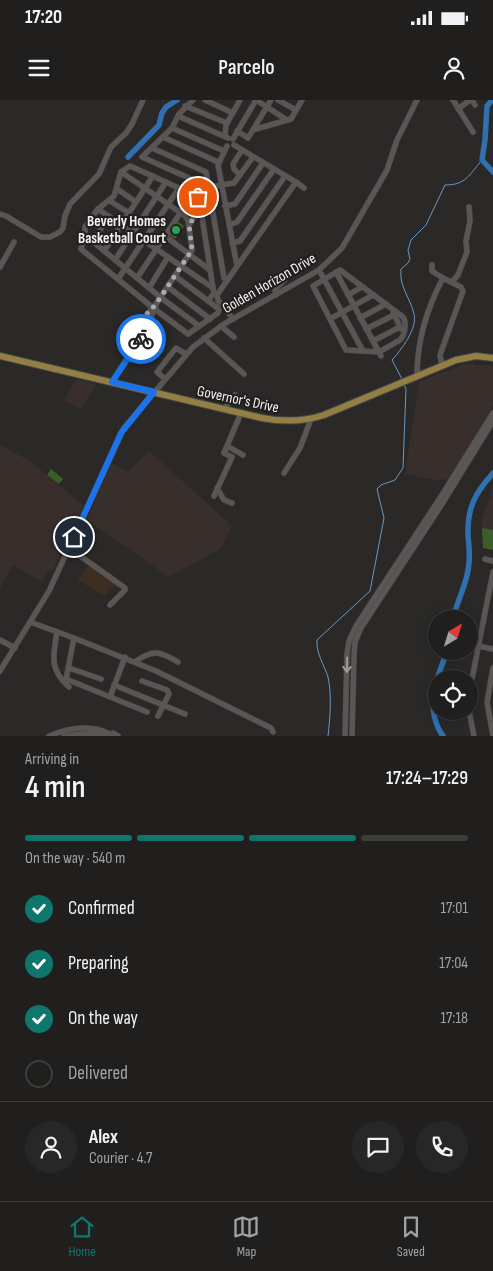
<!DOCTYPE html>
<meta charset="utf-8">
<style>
body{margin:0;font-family:"Sofia Sans Condensed",sans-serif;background:#282727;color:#f1f3f6;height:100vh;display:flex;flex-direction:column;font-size:19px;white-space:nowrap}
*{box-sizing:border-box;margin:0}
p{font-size:16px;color:#a2a2a4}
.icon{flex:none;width:28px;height:28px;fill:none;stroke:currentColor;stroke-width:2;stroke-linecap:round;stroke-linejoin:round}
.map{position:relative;height:636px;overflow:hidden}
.side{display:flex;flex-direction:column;background:#201f1e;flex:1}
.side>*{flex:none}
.needle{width:32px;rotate:38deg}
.fabs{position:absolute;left:428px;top:510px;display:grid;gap:10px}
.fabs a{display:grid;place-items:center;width:50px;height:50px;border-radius:50%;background:#201f1e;box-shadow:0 2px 12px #0003,0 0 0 1px #3d3d3c;font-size:25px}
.pin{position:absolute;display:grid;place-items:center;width:42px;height:42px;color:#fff;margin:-21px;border:2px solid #fff;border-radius:50%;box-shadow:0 1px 5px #0007}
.courier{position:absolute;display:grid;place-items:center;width:50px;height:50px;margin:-25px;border:4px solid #1a73e8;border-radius:50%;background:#fff;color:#222;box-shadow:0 1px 6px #0007}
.summary em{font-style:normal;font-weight:600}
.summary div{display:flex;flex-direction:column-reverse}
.summary{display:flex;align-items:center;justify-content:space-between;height:85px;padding:0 25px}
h1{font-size:32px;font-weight:600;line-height:38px}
.bar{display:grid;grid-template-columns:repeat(4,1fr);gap:8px 5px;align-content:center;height:60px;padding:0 25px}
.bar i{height:6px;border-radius:4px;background:#3d3d3c}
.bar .selected{background:#0f766e}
.bar p{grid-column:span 4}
.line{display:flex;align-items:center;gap:12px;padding:0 25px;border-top:1px solid #3d3d3c}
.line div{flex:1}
.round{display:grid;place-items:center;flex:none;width:52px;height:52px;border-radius:26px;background:#282727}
ol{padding:0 25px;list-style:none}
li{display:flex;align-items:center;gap:15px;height:55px}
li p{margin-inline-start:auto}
li .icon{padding:5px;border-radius:50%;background:#0f766e;color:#fff;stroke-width:4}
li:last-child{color:#a2a2a4}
li i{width:28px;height:28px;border:2px solid #3d3d3c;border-radius:50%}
.status{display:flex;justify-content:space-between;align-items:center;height:35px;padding:0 25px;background:#201f1e;direction:ltr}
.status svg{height:14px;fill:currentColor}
header{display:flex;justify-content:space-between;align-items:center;height:65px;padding:0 25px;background:#201f1e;font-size:22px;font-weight:600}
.dock{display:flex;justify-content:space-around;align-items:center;height:70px;border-top:1px solid #3d3d3c;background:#201f1e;font-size:14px;color:#a2a2a4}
.dock a{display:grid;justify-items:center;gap:2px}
.dock .selected{color:#0f766e}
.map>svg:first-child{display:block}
.built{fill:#382f2c}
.education{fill:#3d2e22}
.green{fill:#3d5d28}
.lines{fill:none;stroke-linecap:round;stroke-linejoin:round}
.stream{stroke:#6a97c4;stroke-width:1}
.river{stroke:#3070b0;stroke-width:5.5}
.minor-casing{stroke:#4a4847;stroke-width:6}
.major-casing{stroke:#4a4847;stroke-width:8}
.minor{stroke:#595655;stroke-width:5}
.major{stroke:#937f44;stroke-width:6}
.oneway{stroke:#9e9c9b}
.done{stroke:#adabab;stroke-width:5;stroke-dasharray:0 9}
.route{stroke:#1a73e8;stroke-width:6}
.leisure-dot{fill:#2e9e5b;stroke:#221f1e;stroke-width:2}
.labels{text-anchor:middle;stroke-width:4.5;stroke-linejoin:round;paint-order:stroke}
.poi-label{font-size:15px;font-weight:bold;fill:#f3f1f1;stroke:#221f1e;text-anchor:end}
.street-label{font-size:15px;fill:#f3f1f1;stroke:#221f1e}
</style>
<div class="status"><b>17:20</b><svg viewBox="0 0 49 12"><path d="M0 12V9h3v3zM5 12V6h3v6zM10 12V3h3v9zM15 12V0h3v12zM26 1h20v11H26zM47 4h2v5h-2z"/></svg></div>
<header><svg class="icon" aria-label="menu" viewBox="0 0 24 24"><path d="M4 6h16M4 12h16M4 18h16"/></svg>Parcelo<svg class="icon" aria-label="person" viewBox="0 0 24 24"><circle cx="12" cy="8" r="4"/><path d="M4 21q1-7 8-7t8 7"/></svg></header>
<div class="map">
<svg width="493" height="636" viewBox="0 0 493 636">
<rect width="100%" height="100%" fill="#2b2928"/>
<g class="built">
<polygon points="463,264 493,266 493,305 487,316 487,319 464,357 462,357 448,379 437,380 405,374 419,282"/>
<polygon points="77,279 96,284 81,310 64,300"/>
<polygon points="0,344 31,362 84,406 53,470 47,473 42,482 13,465 0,488"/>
<polygon points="149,351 232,426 221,448 169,477 87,420 111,363 128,372"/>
<polygon points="493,388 493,450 483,448 482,419"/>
</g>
<polygon class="education" points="90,463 118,483 104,496 78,480"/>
<g class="green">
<polygon points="177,121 184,126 175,139 168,134"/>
<polygon points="51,369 63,379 59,384 47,375"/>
<polygon points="482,428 493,430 493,450 483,448"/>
</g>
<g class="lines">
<g class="stream">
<path d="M402,279L392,260C401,250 418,228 414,214C410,197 399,187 401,169L408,163L410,159L408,150L411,140L426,125L445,85C466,85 469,75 482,60"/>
<path d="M328,636C330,619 332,594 328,577C324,564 316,554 317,540L370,491L384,418L377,389L381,385L395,380L403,368L406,289L404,285"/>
</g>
<g class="river">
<polyline points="492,0 487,6 485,40 482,60 493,72"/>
<polyline points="128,57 159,25 162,13 166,7 177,0"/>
<path d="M453,519C457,500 468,483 469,463C470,454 469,445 468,436C467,408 475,393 493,373"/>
<polyline points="437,579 447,551"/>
<path d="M436,581C429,596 433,623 443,636"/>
</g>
<g class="minor-casing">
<g id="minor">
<polyline points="193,0 179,14 172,28 142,57 209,87 234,83 253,57"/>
<polyline points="205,0 233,13"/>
<polyline points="256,0 287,20"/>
<polyline points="278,0 296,10"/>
<polyline points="453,0 473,32"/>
<polyline points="472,0 475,5"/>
<polyline points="185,6 227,23"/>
<polyline points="458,9 470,0"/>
<polyline points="178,16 228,38"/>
<polyline points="172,28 224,51"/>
<polyline points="253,30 291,19 302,0"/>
<polyline points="237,31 248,38 271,0"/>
<polyline points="225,36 226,25 240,0"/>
<polyline points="163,37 218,62"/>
<polyline points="233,39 256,0"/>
<polyline points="227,46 218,65 237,166"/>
<polyline points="152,48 206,72 224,178 227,181"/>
<polyline points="121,72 114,96 98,109 85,127 85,135 81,149 152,207 188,234 218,213 219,209 175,176"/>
<polyline points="121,72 184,115 188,120 192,150 156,204 147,214 147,219"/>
<polyline points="121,72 130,66 199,97 213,188 214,193 208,201"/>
<polyline points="240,75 234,69 233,64 242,50"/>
<polyline points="296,82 304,88"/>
<polyline points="117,89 136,102"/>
<polyline points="110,101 129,113"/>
<polyline points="225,106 235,104 263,63"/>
<polyline points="98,109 213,188"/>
<polyline points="0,114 6,116 41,137 50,137 60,132 63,128 65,116 70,104 99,74 111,47 126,33 132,24 143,0"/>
<polyline points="189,125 200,108"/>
<polyline points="229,125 237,122 274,69"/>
<polyline points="85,135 160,197 199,226"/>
<polyline points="165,136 210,170"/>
<polyline points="93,141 109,116"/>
<polyline points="232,143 240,141 285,76"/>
<polyline points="104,151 153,76"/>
<polyline points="115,160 166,82"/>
<polyline points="432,165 432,171 443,178"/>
<polyline points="0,167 14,142"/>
<polyline points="319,170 363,251"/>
<path d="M340,170L403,217C407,223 405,235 400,240L379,252L346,250L313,186Z"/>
<polyline points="336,172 381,256"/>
<polyline points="137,178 193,94"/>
<polyline points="118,179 179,88"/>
<polyline points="452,182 458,175 467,152 466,141 470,121 469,107"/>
<polyline points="168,187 210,219"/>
<polyline points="149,188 168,157"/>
<polyline points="276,195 275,189 285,180 285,176"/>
<polyline points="348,195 362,187"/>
<polyline points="393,212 401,229"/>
<polyline points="360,218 386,204"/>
<polyline points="233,219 218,200 217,195 296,82 234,45"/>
<polyline points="330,219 373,195"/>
<polyline points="221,226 234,237"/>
<polyline points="366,229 394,215"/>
<polyline points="204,238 244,274"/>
<polyline points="373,241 400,227"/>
<path d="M417,276C417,242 427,208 443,178L461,187L463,191L440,255L442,265"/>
<polyline points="165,279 157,272 176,248 186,254"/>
<polyline points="112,282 141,237 142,227 147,219 151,217 156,206"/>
<polyline points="224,309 235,295"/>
<polyline points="227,346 243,355"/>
<polyline points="284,373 300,348 311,319"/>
<polyline points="217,388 224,400 232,403"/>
<polyline points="214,396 232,357 224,353 241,313"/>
<polyline points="69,448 125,488 125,490 110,505"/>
<polyline points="485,459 493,461"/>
<polyline points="30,522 74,538 156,571 271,628 273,632"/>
<path d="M57,532C53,556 49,569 69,587"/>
<polyline points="74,538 66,579 147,612"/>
<polyline points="0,540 15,548"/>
<polyline points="469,544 493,549"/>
<path d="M135,562C152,549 160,551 178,562"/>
<polyline points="69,568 101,579"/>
<polyline points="0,571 49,491 124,328 193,247 224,224 319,170 342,148 387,70 397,40 417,0"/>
<polyline points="142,581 167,590 169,594 158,616"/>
<polyline points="114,585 185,614"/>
<polyline points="469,594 493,472"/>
<polyline points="110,597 125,557"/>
<polyline points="469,611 474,636"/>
<path d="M49,636C68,628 91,624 110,634"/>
<polyline points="64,636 91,633 104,636"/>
<polyline points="109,636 113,633 118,636"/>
<polyline points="345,636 347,554 349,541 356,526 440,398 493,313"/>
<polyline points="352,636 354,555 355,542 361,528 444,401 493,321"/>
<polyline points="493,636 487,602 493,568"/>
</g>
</g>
<g class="major-casing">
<path id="major" d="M0,256L262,318C283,322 303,322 324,315L456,260L476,256L493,258"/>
</g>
<use href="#minor" class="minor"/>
<use href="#major" class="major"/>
</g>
<defs><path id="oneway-shaft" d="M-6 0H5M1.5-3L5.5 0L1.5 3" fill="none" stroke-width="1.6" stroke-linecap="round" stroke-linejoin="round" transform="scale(1.25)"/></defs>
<use class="oneway" href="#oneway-shaft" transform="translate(347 565) rotate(91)"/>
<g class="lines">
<polyline class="done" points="141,239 142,227 147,219 147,214 156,204 192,150 189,125 200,108 198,97"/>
<polyline class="route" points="74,437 121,333 154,292 112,282 141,239"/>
</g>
<circle class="leisure-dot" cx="176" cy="130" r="5"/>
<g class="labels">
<g class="poi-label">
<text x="166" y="126">Beverly Homes<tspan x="166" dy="17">Basketball Court</tspan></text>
</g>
<g class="street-label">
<text transform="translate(269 183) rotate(-30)" y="5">Golden Horizon Drive</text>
<text transform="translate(238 299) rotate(12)" y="5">Governor's Drive</text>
</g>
</g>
</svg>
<div class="fabs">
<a><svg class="needle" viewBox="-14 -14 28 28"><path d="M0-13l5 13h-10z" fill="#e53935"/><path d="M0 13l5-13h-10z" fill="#a2a2a4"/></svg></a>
<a><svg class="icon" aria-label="locate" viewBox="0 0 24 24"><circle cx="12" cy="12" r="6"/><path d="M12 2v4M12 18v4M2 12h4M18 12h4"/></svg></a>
</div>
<div class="pin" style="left:198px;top:97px;background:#ea580c"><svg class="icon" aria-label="bag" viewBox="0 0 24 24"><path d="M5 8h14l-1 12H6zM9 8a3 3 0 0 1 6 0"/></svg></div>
<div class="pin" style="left:74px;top:437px;background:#1f2937"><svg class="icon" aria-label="home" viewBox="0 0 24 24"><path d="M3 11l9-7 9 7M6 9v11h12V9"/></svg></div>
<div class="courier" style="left:141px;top:239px"><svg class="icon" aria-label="bike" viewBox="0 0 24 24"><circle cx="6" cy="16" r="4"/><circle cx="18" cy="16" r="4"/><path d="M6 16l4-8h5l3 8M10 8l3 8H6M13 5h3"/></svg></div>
</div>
<section class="side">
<div class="summary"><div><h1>4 min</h1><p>Arriving in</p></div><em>17:24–17:29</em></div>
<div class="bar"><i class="selected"></i><i class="selected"></i><i class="selected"></i><i></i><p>On the way · 540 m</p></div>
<ol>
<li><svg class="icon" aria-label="check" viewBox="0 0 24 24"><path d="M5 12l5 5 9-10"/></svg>Confirmed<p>17:01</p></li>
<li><svg class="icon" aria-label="check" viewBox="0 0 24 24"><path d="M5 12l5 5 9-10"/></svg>Preparing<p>17:04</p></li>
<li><svg class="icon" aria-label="check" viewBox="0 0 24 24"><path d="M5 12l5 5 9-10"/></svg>On the way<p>17:18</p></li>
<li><i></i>Delivered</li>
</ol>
<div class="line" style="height:90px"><a class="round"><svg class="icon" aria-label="person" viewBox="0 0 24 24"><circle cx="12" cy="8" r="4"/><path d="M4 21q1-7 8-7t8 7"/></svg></a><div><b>Alex</b><p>Courier · 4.7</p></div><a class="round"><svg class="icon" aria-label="chat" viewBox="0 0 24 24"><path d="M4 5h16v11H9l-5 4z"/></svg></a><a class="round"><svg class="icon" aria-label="phone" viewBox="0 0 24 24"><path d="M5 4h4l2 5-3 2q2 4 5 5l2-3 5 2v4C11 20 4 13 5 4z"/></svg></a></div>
</section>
<nav class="dock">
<a class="selected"><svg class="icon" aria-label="home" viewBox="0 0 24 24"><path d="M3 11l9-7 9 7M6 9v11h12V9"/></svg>Home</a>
<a><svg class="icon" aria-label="map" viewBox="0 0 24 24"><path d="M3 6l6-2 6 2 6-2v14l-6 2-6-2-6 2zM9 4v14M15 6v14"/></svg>Map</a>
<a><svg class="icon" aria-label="saved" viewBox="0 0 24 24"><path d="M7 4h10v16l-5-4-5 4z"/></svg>Saved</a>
</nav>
